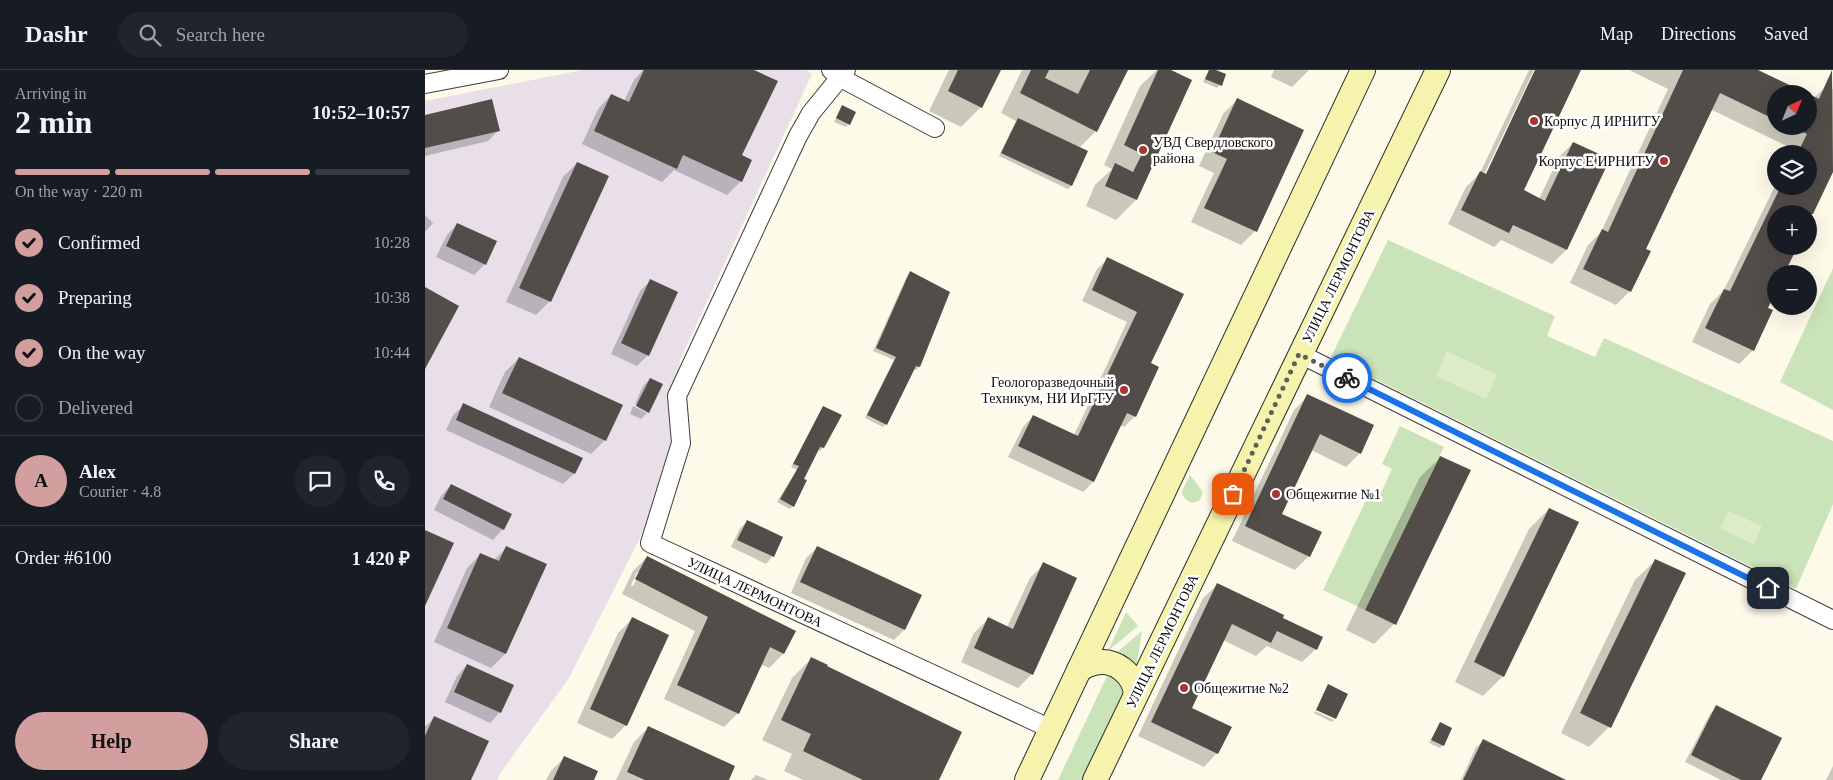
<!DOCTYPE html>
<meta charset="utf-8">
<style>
body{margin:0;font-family:Georgia,serif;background:#20242c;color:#f1f3f6;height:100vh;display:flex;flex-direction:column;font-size:19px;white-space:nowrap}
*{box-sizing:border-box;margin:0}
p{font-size:16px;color:#9ea1a6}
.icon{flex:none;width:28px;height:28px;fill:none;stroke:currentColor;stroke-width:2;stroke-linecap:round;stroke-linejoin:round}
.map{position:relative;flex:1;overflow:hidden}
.details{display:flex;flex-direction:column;background:#171b24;width:425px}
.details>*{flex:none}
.needle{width:32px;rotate:43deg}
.fabs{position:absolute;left:1342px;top:15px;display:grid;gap:10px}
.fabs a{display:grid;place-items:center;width:50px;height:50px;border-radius:50%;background:#171b24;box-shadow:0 5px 20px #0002;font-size:25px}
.pin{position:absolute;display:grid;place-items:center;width:42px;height:42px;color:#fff;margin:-21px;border-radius:10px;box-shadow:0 2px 8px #0006}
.courier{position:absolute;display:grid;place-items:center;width:50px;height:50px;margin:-25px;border:4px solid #1a73e8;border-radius:50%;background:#fff;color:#222;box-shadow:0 1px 6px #0007}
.overview em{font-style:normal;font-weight:700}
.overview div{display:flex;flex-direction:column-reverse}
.overview{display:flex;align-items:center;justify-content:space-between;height:85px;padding:0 15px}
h1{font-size:32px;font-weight:700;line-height:38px}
.bar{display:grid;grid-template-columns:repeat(4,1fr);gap:8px 5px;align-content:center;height:60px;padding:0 15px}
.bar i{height:6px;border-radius:4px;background:#363941}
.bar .selected{background:#d29e9e}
.bar p{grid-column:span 4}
.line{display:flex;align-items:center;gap:12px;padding:0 15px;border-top:1px solid #363941}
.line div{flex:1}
.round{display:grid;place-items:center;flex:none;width:52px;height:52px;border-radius:26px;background:#20242c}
ol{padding:0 15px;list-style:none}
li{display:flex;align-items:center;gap:15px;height:55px}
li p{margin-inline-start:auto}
li .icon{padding:5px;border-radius:50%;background:#d29e9e;color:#111;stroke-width:4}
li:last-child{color:#9ea1a6}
li i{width:28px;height:28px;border:2px solid #363941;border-radius:50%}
.action{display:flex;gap:10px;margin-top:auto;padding:10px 15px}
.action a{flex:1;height:58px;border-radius:30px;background:#d29e9e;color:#111;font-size:20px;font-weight:700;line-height:58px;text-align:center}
.action a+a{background:#20242c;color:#f1f3f6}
header{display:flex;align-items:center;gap:30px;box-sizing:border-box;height:70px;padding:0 25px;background:#171b24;border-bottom:1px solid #363941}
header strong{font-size:24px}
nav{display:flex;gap:28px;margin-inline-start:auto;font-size:18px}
.search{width:350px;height:45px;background:#20242c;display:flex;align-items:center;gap:12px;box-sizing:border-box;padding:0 18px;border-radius:28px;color:#9ea1a6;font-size:19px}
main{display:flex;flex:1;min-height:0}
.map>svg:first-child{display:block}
.industrial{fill:#e8dfe9}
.green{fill:#cbe3b8}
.pitch{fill:#ddebc9}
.shadow{fill:#0003;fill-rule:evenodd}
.building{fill:#524d48}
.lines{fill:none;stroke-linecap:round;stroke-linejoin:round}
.minor-casing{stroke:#3d3d3d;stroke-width:20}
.secondary-casing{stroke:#2c2c2c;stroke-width:26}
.minor{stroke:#fff;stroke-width:18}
.secondary{stroke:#f6f3ac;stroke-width:24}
.done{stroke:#5f5e58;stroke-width:5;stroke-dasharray:0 9}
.route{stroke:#1a73e8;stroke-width:6}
.poi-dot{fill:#ab3532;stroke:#fff;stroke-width:2}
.labels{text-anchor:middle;stroke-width:5;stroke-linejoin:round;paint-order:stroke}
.poi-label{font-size:14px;fill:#0a0a0a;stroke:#fff;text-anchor:start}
.street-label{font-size:14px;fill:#0a0a0a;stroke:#fff}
</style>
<header>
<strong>Dashr</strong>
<div class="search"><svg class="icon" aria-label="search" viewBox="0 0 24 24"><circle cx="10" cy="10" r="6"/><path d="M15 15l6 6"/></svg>Search here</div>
<nav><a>Map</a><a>Directions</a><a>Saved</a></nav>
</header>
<main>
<section class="details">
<div class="overview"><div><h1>2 min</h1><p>Arriving in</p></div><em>10:52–10:57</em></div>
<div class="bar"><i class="selected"></i><i class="selected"></i><i class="selected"></i><i></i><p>On the way · 220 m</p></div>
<ol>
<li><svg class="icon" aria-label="check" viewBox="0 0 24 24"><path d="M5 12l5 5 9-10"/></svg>Confirmed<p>10:28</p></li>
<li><svg class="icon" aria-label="check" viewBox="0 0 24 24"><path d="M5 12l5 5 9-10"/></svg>Preparing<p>10:38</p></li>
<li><svg class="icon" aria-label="check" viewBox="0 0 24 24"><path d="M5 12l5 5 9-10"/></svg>On the way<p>10:44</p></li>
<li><i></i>Delivered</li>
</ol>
<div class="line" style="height:90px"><b class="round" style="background:#d29e9e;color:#111">A</b><div><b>Alex</b><p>Courier · 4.8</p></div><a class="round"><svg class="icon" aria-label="chat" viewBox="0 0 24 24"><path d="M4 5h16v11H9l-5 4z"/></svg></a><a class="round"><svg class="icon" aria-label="phone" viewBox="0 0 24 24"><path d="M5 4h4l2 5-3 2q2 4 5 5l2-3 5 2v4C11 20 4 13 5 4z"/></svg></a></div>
<div class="line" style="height:65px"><div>Order #6100</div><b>1 420 ₽</b></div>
<div class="action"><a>Help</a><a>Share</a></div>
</section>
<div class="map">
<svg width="1408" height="710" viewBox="0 0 1408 710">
<rect width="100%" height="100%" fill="#fdfaea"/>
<polygon class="industrial" points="158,0 381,0 387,4 255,290 253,363 218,462 144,608 77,701 72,710 0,710 0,31"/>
<g class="green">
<polygon points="963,170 1130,246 1122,266 1170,287 1179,268 1408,371 1408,434 1371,519 906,287"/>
<polygon points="1408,198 1408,340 1355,312"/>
<polygon points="975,356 1019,377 940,540 898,520 944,424 953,429 967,399 957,394"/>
<path d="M765,405L778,422L775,430C767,435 761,432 757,424V421Z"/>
<polygon points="701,542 713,556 683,581"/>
<polygon points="717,561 711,598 690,584"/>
<polygon points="683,604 687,605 697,616 697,628 658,710 633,710"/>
</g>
<g class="pitch">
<polygon points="1022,281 1072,305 1061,329 1011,306"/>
<polygon points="1303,441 1337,456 1329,474 1295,459"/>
</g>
<g class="shadow">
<polygon points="218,0 326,0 315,86 316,111 302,125 249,100 237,112 157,74 173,39 186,25 199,31 209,10"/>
<polygon points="524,0 574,0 556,37 536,57 504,41"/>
<polygon points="597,0 701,0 671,61 654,78 661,81 646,116 643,119 574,86 591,51 576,43"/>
<polygon points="732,0 743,0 711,130 691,150 661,136 670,115 687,99 679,95 715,16"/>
<polygon points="784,0 788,0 795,15 792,18 778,12"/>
<polygon points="849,0 884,0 867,17 846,7"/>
<polygon points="1104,0 1109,0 1057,109 1059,110 1111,0 1154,0 1097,121 1114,129 1134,87 1148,73 1183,90 1141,180 1127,194 1076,170 1069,177 1023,154 1041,117 1055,103"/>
<polygon points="1204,0 1330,0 1351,24 1351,56 1384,56 1384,25 1389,28 1401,16 1408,19 1408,99 1384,150 1384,144 1351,144 1351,218 1341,238 1328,280 1314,294 1267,272 1285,234 1299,220 1351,114 1351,116 1384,116 1384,84 1366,84 1368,79 1285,39 1219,179 1205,221 1191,235 1145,213 1163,175 1176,162 1243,19"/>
<polygon points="812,30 878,61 830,161 816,175 766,152 789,103 774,96 798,44"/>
<polygon points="417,37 424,54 421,57 409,52"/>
<polygon points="0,46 73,61 63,71 0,86"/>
<polygon points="152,93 125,231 111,245 81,232 138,107"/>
<polygon points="0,145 8,153 0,162"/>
<polygon points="32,154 60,194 49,205 11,187 22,165"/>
<polygon points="683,189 757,224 724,294 710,346 699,357 695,355 668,412 658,422 583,387 598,357 608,346 649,365 702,252 657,231 672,199"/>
<polygon points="485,203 494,297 491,300 488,299 461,354 458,357 440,348 469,290 448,281 482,206"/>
<polygon points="225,211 223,285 212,296 186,284 215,221"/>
<polygon points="94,288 180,370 166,384 64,337 80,302"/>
<polygon points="225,309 223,342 222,343 222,340 210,334 218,316"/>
<polygon points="883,326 935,383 921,397 886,380 855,444 884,486 870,500 807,471 869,340"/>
<polygon points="39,335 156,389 149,404 138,414 21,360 28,345"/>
<polygon points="208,336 222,343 216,349 205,344"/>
<polygon points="398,337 398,377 395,381 392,380 377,410 368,436 365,439 352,432 372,400 366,397"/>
<polygon points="1016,387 969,554 949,574 921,560 995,407"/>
<polygon points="26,415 78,459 68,470 9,440 16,426"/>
<polygon points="1124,439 1078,606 1058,626 1030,612 1104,459"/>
<polygon points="322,452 356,468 347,487 341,494 306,477 315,458"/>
<polygon points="81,478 120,495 80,584 66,598 9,572 42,498 56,484 69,490"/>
<polygon points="392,478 495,525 479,560 469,570 366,523 381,488"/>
<path d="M222,487L369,561L358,584L344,598L336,594L313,643L299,657L239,629L270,561L197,524L208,501ZM212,502H215L208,516L206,515Z"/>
<polygon points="1231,490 1184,657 1164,677 1136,663 1210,510"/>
<polygon points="619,494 607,604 593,618 536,592 549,563 563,549 582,557 605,508"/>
<polygon points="792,515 856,549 891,579 877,592 842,576 831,586 798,570 766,638 792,683 779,697 713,666 778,528"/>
<polygon points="207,549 201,655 187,669 152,653 193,563"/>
<polygon points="387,588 401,597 512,710 378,710 359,701 367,684 337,670 367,608"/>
<polygon points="42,595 75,642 65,653 20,632 32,606"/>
<polygon points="1292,637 1335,710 1296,710 1260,692 1285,644"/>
<polygon points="890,641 909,650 907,652 889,643"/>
<polygon points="10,647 44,710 0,710 0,657"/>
<polygon points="1015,654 1018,675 1015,678 1004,673"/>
<polygon points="223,658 303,710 191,710 209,672"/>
<polygon points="1058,671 1126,710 1036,710 1051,677"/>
<polygon points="140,687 168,710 121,710 126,701"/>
<polygon points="1408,696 1408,710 1401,710"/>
<polygon points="331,705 343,710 326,710"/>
</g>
<g class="building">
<polygon points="219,0 329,0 353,11 317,85 327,90 317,112 258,85 252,99 169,61 186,24 204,32"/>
<polygon points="533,0 576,0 557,38 523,21"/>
<polygon points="606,0 624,0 620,8 653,24 665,0 703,0 672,62 595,23"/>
<polygon points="733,0 746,0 767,10 712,130 680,116 690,93 708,102 717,84 699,75"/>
<polygon points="784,0 791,0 801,4 797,16 780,9"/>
<polygon points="1110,0 1156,0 1099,120 1120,131 1148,72 1185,89 1142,180 1088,155 1084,163 1036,140 1055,101 1061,104"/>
<polygon points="1258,0 1333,0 1383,24 1351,24 1351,50 1295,23 1221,179 1226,181 1206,222 1158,199 1177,159 1183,162"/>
<polygon points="1407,0 1408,102 1388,144 1351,144 1351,176 1373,176 1359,204 1351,204 1351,221 1343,238 1348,240 1329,281 1280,258 1299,219 1305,221 1356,116 1384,116 1384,84 1372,84 1382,64 1365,56 1384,56 1384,24 1394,29"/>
<polygon points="812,28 879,60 832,162 779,138 802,89 787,82"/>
<polygon points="67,29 75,61 0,78 0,45"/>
<polygon points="417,35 431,42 425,55 411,48"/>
<polygon points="593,48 663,81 647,116 576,83"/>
<polygon points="152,92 184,106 126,232 94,218"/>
<polygon points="32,153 72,171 61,195 21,176"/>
<polygon points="682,187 759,224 726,293 734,297 711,347 702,343 669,412 593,376 608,345 653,366 712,242 667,220"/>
<polygon points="485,201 525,222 495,297 491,296 462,355 442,345 471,287 451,278"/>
<polygon points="225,209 253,222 224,286 196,273"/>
<polygon points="0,217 34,236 0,299"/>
<polygon points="94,287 198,335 181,371 77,323"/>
<polygon points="225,308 238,314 224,343 211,336"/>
<polygon points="882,324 949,355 936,384 895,364 857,444 897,462 885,487 820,456"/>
<polygon points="38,333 158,388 150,404 31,350"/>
<polygon points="398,336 417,345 399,378 395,377 379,409 382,410 369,437 355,429 374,396 368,394"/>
<polygon points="1015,386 1046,400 971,555 940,540"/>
<polygon points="26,414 87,444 79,460 18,429"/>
<polygon points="1124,438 1154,452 1079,607 1049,592"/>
<polygon points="322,450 358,467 349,487 312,470"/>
<polygon points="0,460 29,473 0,536"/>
<polygon points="81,476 122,494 81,584 22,558 55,483 74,491"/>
<polygon points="392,476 497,525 480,560 375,512"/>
<polygon points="222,486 371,561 359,584 345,577 314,644 252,615 283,547 210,509"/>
<polygon points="1230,489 1261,503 1186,658 1155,643"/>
<polygon points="618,492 652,508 608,605 549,578 563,547 588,559"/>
<polygon points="792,513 859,545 858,548 898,567 892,580 852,561 846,573 807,554 767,638 807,657 793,684 726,652"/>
<polygon points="207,547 244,565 202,656 165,639"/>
<polygon points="386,587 403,595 402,596 537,662 514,710 438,710 378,681 386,664 356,650"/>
<polygon points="42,594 89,615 76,643 29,622"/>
<polygon points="903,614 923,624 911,649 891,640"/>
<polygon points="1291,635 1357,668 1336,710 1316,710 1266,685"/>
<polygon points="9,646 64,671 46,710 0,710 0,666"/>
<polygon points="1015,652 1027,658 1019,676 1006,670"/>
<polygon points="223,656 310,696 304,710 220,710 202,702"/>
<polygon points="1058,669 1141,710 1038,710"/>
<polygon points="139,686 173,701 169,710 128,710"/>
</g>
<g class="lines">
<g class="minor-casing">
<g id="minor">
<polyline points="406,0 416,8 510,58"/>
<polyline points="421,0 386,43 373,66 252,326 256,373 225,473 626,659"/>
<polyline points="0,14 74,0"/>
<polyline points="875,284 1408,550"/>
</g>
</g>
<g class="secondary-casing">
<g id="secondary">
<path d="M654,600C658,597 664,594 669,593C690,588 709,604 711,624"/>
<polyline points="602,710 938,0"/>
<polyline points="670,710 1013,0"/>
</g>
</g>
<use href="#minor" class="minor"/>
<use href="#secondary" class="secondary"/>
</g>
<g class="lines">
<polyline class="done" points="808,424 874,284 922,308"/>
<polyline class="route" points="922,308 1343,518"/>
</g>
<g class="poi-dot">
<circle cx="1109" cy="51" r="5"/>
<circle cx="718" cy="80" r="5"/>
<circle cx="1239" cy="91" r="5"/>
<circle cx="699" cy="320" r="5"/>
<circle cx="851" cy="424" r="5"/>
<circle cx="759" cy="618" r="5"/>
</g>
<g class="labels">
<g class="poi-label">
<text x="1119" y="56">Корпус Д ИРНИТУ</text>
<text x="728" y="77">УВД Свердловского<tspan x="728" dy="16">района</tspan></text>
<text x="1229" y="96" text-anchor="end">Корпус Е ИРНИТУ</text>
<text x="689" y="317" text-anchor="end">Геологоразведочный<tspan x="689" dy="16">Техникум, НИ ИрГТУ</tspan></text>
<text x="861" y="429">Общежитие №1</text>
<text x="769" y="623">Общежитие №2</text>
</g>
<g class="street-label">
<text transform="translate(913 206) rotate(-64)" y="5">УЛИЦА ЛЕРМОНТОВА</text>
<text transform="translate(330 522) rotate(25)" y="5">УЛИЦА ЛЕРМОНТОВА</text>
<text transform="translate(737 571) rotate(-64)" y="5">УЛИЦА ЛЕРМОНТОВА</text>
</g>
</g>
</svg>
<div class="fabs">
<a><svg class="needle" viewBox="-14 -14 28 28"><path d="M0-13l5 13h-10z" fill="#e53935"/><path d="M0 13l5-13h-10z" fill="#9ea1a6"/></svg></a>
<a><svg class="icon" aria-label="layers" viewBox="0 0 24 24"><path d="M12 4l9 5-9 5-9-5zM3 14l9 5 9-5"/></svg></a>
<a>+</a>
<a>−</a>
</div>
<div class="pin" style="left:808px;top:424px;background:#ea580c"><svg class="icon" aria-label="bag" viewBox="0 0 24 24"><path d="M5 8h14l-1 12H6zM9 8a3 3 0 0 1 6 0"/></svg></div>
<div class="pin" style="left:1343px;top:518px;background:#1f2937"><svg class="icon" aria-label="home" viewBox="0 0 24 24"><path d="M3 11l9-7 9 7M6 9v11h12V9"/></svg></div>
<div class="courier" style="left:922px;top:308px"><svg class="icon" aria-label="bike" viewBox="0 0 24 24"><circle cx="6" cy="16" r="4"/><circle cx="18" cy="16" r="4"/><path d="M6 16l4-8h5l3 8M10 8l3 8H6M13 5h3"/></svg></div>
</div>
</main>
